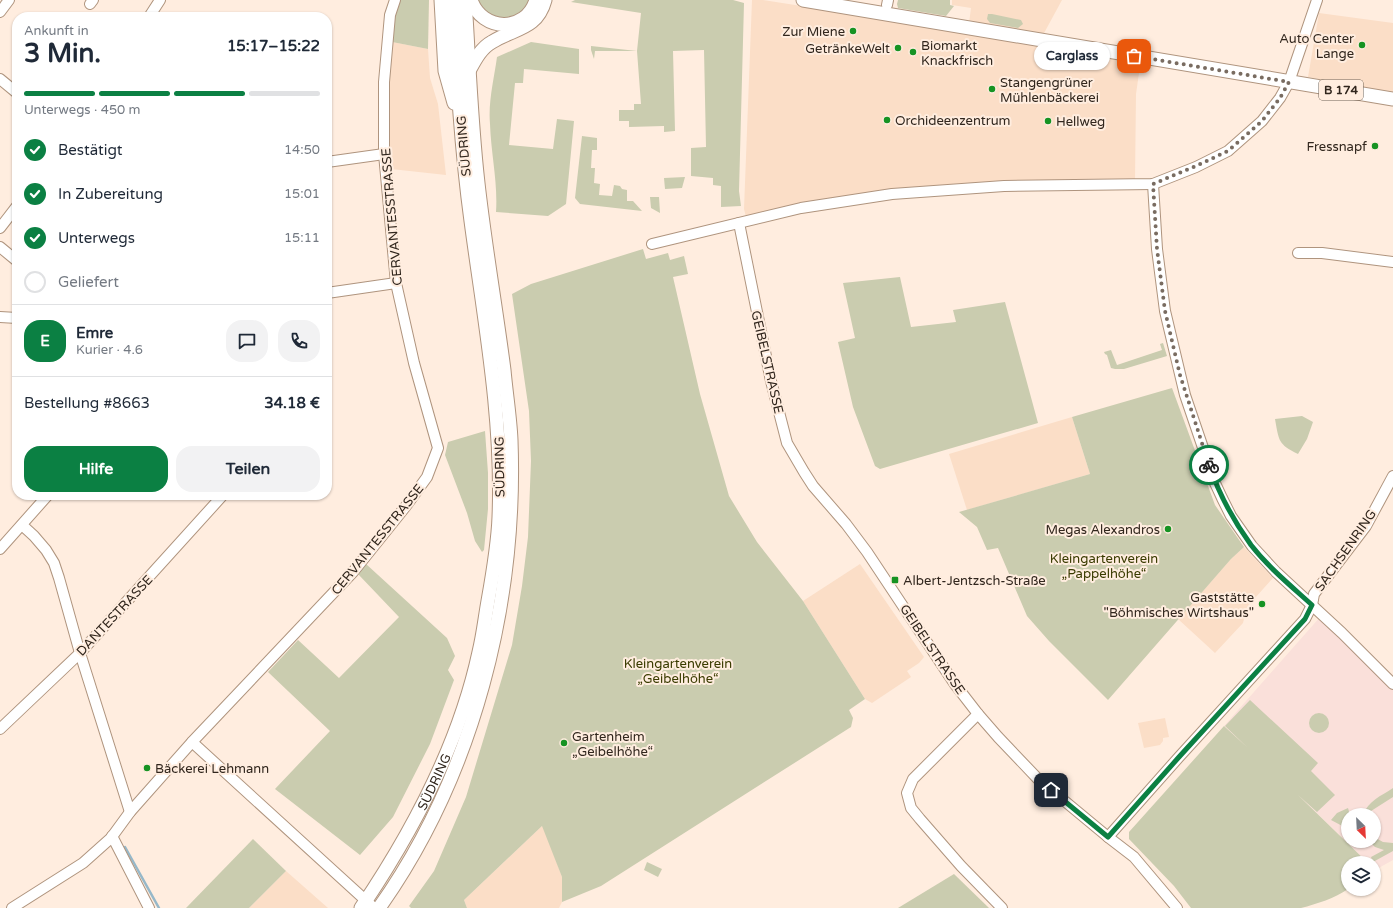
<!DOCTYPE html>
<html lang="de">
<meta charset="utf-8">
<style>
body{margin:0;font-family:"Varela Round",sans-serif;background:#f2f2f3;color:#1f2937;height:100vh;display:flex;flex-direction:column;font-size:15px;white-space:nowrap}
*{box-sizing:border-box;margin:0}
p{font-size:13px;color:#747a83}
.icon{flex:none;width:22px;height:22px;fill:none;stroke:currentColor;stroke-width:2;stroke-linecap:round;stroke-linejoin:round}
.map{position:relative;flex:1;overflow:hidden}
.sheet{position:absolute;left:12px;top:12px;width:320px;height:488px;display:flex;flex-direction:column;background:#fff;border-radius:16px;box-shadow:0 1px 3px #0004}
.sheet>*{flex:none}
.needle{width:26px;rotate:156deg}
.controls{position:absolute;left:1341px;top:808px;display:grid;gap:8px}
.controls a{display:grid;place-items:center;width:40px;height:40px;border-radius:50%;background:#fff;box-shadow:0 1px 3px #0004;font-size:20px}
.pin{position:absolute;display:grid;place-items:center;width:34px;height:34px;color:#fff;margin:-17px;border-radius:8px;box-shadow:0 2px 6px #0006}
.courier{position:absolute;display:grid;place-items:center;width:40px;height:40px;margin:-20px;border:3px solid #0b8043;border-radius:50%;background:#fff;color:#222;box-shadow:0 1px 5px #0007}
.bubble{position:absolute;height:28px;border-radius:14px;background:#fff;box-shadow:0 1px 3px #0004;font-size:13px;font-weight:700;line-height:28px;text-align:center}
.overview em{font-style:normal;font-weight:700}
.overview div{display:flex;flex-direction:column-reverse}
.overview{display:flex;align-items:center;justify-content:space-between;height:68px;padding:0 12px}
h1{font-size:26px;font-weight:700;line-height:30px}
.bar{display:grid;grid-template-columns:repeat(4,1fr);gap:6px 4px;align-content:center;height:48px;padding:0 12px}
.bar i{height:5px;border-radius:3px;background:#e0e1e3}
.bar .active{background:#0b8043}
.bar p{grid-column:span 4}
.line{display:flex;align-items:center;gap:10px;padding:0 12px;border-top:1px solid #e0e1e3}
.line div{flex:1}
.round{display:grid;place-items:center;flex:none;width:42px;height:42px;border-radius:16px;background:#f2f2f3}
ol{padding:0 12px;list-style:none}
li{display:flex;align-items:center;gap:12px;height:44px}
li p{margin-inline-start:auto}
li .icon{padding:4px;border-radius:50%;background:#0b8043;color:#fff;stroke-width:4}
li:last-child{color:#747a83}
li i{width:22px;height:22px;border:2px solid #e0e1e3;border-radius:50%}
.action{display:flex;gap:8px;margin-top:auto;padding:8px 12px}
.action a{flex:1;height:46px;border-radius:16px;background:#0b8043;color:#fff;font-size:16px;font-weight:700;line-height:46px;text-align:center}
.action a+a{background:#f2f2f3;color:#1f2937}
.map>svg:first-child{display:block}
.built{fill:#fbdec7}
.education{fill:#fae0da;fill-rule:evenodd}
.green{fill:#caccaf}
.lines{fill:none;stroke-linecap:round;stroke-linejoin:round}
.stream{stroke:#96b8c9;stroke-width:2.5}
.minor-casing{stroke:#af947e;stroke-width:12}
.major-casing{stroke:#af947e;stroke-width:15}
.minor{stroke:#fff;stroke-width:10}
.major{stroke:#fff;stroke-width:13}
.done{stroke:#796c61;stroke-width:4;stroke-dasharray:0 7.2}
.route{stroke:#0b8043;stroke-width:5}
.poi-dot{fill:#169323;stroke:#ffeddf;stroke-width:1.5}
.labels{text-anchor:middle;stroke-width:4;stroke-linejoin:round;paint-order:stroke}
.shield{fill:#ffeddf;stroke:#6f6257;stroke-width:1}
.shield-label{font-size:12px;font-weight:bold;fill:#31261d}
.poi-label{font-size:13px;fill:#31261d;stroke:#ffeddf;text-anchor:start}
.street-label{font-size:13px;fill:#31261d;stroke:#ffeddf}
.park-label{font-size:13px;fill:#3a3b00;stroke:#ffeddf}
</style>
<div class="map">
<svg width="1393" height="908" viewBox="0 0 1393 908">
<rect width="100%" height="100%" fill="#ffeddf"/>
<g class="built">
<polygon points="752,0 763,0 1141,59 1136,94 1135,180 1006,182 951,184 886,191 746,217 744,209"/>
<polygon points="952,0 1062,0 1043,35 969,23 971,8 952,5"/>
<polygon points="1319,13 1393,23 1393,93 1308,77"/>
<polygon points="387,41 428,49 430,78 438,104 446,175 382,168"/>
<polygon points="1072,417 1090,474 967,510 949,454"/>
<polygon points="1244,547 1273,578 1247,607 1243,623 1215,653 1178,619 1231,559"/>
<polygon points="860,564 924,657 919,663 907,671 911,677 872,703 865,699 803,601"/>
<polygon points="1165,718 1169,737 1163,738 1163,741 1160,745 1144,748 1138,723"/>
<polygon points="543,825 562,877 562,902 559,908 467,908 464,900"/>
<polygon points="286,871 328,908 249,908"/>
</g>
<path class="education" d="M1321,616L1393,686V860L1375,870L1374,868V863H1368L1280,777L1224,726ZM1348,815H1374V841H1348Z"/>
<g class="green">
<polygon points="398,0 429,0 428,49 387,41"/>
<path d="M477,0H531C521,17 501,24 484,11C481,8 479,4 477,0Z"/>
<polygon points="575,0 733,0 744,3 739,191 741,206 721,207 721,186 713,185 713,178 691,176 691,148 706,147 704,50 673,51 675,131 664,132 664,126 629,127 629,121 619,121 619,110 634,110 634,104 641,104 637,51 595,51 594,59 591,50 591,46 637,51 641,13 571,2"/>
<polygon points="898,0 950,0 950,5 954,6 946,16 898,8 897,4"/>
<polygon points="988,14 992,14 1021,20 1023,24 1018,28 990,23 987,19"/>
<path d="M531,42L579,49V74L524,69L523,83H515L509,145L553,149L557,119L574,121L566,204L548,216L496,212C498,183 491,154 490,124C488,102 494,79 497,57Z"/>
<polygon points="582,136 597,138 597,150 592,150 591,168 595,168 594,183 600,184 599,195 612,196 614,185 620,186 622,189 627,190 627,201 633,201 642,211 580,204 575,198"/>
<polygon points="685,177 682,188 665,189 664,178"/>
<polygon points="650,197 659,197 660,213 651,208"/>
<polygon points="643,249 646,259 668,253 670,260 684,256 688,274 673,277 700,394 729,496 757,542 803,601 865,699 849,710 853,718 851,727 601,886 562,902 562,877 542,826 464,900 467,908 411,908 409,906 434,871 466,797 512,645 522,586 528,537 531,461 529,411 512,294 531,284"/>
<polygon points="900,277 911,327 956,322 953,310 1005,302 1038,423 880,469 875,466 853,407 838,342 855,338 843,283"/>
<polygon points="1163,343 1167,356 1124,369 1115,369 1111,368 1107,355 1105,354 1104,352 1111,350 1117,365 1162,350 1160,344"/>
<polygon points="1172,388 1215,505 1244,547 1231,559 1108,700 1049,641 1027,616 998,548 987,550 977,527 959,512 1090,474 1072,417"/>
<path d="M1302,416L1313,422L1307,439L1298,454C1278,444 1279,441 1275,419Z"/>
<polygon points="485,431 488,473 488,509 484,550 482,552 475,541 467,513 445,455 448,442"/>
<polygon points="366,564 447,638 455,656 448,670 454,680 430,744 393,817 360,855 275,789 330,731 268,672 298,640 339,678 399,617 358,574"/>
<path d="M1250,700L1318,763L1311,771L1335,795L1317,812L1298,795L1368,863H1348V889C1335,898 1317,904 1301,908H1191L1174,886L1129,839V832L1224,726L1248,748L1225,726Z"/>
<circle cx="1319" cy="723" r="10"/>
<path d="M1393,788V797L1371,811L1369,815H1363C1368,801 1381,796 1393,788Z"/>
<polygon points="1348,808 1350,815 1348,815 1348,829 1331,820 1337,813"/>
<polygon points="1374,837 1383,842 1393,843 1393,851 1373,862 1371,857 1384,850 1375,847 1369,841 1374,841"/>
<polygon points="253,839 286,871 249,908 186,908"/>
<polygon points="647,862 662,869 658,877 644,870"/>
<polygon points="954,874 989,908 898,908"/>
</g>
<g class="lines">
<polyline class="stream" points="125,847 159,908"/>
<g class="minor-casing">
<g id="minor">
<polyline points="90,4 93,0"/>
<polyline points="887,5 888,0"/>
<polyline points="0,12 9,0"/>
<polyline points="149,17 160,0"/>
<polyline points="0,79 17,93"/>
<polyline points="327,162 384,154"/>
<polyline points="1153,184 1157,249 1165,311 1185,395 1215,483 1222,498 1231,516 1252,546 1276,572 1342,633 1393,684"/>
<polyline points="739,223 771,381 787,443 804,472 813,486 846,524 867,552 954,683 978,714 998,737 1038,779 1108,837 1134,857 1177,908"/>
<polyline points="0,228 17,206"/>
<polyline points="652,244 801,208 892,194 1004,186 1153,184 1196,167 1228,151 1262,121 1280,98 1289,82 1317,0"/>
<polyline points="0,247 17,261"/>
<polyline points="1298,253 1322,253 1393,262"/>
<polyline points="327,293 396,283"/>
<polyline points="0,317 17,318"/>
<polyline points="22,525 34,536 46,550 54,563 59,578 80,653 130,812"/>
<polyline points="0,549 48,495"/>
<polyline points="978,714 913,779 907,793 911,808 920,819 961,866 1002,908"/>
<polyline points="0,729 80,653 223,495"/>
<polyline points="192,742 374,908"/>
<polyline points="112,836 149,908"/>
<polyline points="1108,837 1179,757 1305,619 1312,605 1314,594 1366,526 1393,476"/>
<polyline points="12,908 83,863 111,838 130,812 192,742 353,572 406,506 427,477 438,448 414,363 396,283 384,154 384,82 390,15 395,0"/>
</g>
</g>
<g class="major-casing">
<g id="major">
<polyline points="441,0 445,71 454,103"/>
<path d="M471,0C482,32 526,33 536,0"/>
<polyline points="803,0 1393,99"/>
<path d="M469,71C475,60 481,48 492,42C514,28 537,30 545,0"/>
<path id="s1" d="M361,908C413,831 459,745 479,652C483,636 485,618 488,601C493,573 498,545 499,517C503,418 484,319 471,221C461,148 457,74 453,0"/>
<path d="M379,908C474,774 517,603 511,440C510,417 506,393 504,370C496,308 485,246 478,183C471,122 469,61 465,0"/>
</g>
</g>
<use href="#minor" class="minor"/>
<use href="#major" class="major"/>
</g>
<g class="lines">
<polyline class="done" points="1134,56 1289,82 1280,98 1262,121 1228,151 1196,166 1153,184 1157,249 1165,311 1180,375 1209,465"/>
<path class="route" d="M1051,790L1108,837L1179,757L1305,619L1312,605C1291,586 1269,568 1251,545C1233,520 1219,494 1209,465"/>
</g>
<g class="poi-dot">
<circle cx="853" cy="31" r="4"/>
<circle cx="1362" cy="45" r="4"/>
<circle cx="898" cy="48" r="4"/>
<circle cx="913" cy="52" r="4"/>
<circle cx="992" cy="89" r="4"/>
<circle cx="887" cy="120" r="4"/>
<circle cx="1048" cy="121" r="4"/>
<circle cx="1375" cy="146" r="4"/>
<circle cx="1168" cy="529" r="4"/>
<rect x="891" y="576" width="8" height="8" rx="2"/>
<circle cx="1262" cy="604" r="4"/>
<circle cx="564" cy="743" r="4"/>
<circle cx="147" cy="768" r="4"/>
</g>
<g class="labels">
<rect class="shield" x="1319" y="80" width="44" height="20" rx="3"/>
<g class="shield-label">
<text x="1341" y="94">B 174</text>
</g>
<g class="poi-label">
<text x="845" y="36" text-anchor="end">Zur Miene</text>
<text x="1354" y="43" text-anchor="end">Auto Center<tspan x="1354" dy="15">Lange</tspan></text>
<text x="921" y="50">Biomarkt<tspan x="921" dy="15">Knackfrisch</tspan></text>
<text x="890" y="53" text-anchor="end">GetränkeWelt</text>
<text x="1000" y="87">Stangengrüner<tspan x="1000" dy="15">Mühlenbäckerei</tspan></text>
<text x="895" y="125">Orchideenzentrum</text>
<text x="1056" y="126">Hellweg</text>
<text x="1367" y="151" text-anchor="end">Fressnapf</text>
<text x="1160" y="534" text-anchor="end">Megas Alexandros</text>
<text x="903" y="585">Albert-Jentzsch-Straße</text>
<text x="1254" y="602" text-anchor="end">Gaststätte<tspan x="1254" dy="15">"Böhmisches Wirtshaus"</tspan></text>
<text x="572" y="741">Gartenheim<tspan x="572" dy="15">„Geibelhöhe“</tspan></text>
<text x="155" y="773">Bäckerei Lehmann</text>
</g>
<g class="street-label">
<text transform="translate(463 146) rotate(-95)" y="5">SÜDRING</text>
<text transform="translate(391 217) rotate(-95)" y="5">CERVANTESSTRASSE</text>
<text transform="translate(768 362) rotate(77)" y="5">GEIBELSTRASSE</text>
<text transform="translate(499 467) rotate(-91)" y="5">SÜDRING</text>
<text transform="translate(377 539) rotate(-51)" y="5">CERVANTESSTRASSE</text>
<text transform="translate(1345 550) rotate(-55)" y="5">SACHSENRING</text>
<text transform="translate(114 615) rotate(-47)" y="5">DANTESTRASSE</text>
<text transform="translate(933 649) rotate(56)" y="5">GEIBELSTRASSE</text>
<text dy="5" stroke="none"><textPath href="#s1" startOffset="146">SÜDRING</textPath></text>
</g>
<g class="park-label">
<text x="1104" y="563">Kleingartenverein<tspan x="1104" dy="15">„Pappelhöhe“</tspan></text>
<text x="678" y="668">Kleingartenverein<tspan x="678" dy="15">„Geibelhöhe“</tspan></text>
</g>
</g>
</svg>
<div class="controls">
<a><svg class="needle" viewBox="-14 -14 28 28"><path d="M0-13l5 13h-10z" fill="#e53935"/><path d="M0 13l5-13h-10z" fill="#747a83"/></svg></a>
<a><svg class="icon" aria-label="layers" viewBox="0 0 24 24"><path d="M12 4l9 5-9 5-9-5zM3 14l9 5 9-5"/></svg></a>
</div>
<div class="pin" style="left:1134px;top:56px;background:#ea580c"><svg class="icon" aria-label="bag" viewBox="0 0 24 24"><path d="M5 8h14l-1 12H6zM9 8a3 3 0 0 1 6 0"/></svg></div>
<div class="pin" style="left:1051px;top:790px;background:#1f2937"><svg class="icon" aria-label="home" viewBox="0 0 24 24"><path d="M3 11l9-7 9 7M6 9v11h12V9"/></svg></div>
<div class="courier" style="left:1209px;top:465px"><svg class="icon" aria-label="bike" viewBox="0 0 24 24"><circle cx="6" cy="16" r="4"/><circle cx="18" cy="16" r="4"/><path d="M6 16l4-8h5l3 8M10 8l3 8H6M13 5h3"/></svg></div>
<div class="bubble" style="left:1034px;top:42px;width:76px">Carglass</div>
<section class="sheet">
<div class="overview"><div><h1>3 Min.</h1><p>Ankunft in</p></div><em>15:17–15:22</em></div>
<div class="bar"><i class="active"></i><i class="active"></i><i class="active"></i><i></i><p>Unterwegs · 450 m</p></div>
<ol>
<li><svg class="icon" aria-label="check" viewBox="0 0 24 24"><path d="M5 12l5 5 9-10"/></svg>Bestätigt<p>14:50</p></li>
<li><svg class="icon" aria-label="check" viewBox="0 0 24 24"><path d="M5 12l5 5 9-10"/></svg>In Zubereitung<p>15:01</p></li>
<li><svg class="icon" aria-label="check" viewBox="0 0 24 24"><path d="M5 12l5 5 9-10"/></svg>Unterwegs<p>15:11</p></li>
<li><i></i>Geliefert</li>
</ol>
<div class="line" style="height:72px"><b class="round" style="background:#0b8043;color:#fff">E</b><div><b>Emre</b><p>Kurier · 4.6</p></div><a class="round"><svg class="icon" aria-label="chat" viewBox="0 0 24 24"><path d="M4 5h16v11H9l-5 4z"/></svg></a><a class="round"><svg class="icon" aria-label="phone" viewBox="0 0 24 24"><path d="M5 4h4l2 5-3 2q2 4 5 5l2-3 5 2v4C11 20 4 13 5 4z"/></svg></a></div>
<div class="line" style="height:52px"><div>Bestellung #8663</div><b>34.18 €</b></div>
<div class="action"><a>Hilfe</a><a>Teilen</a></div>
</section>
</div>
